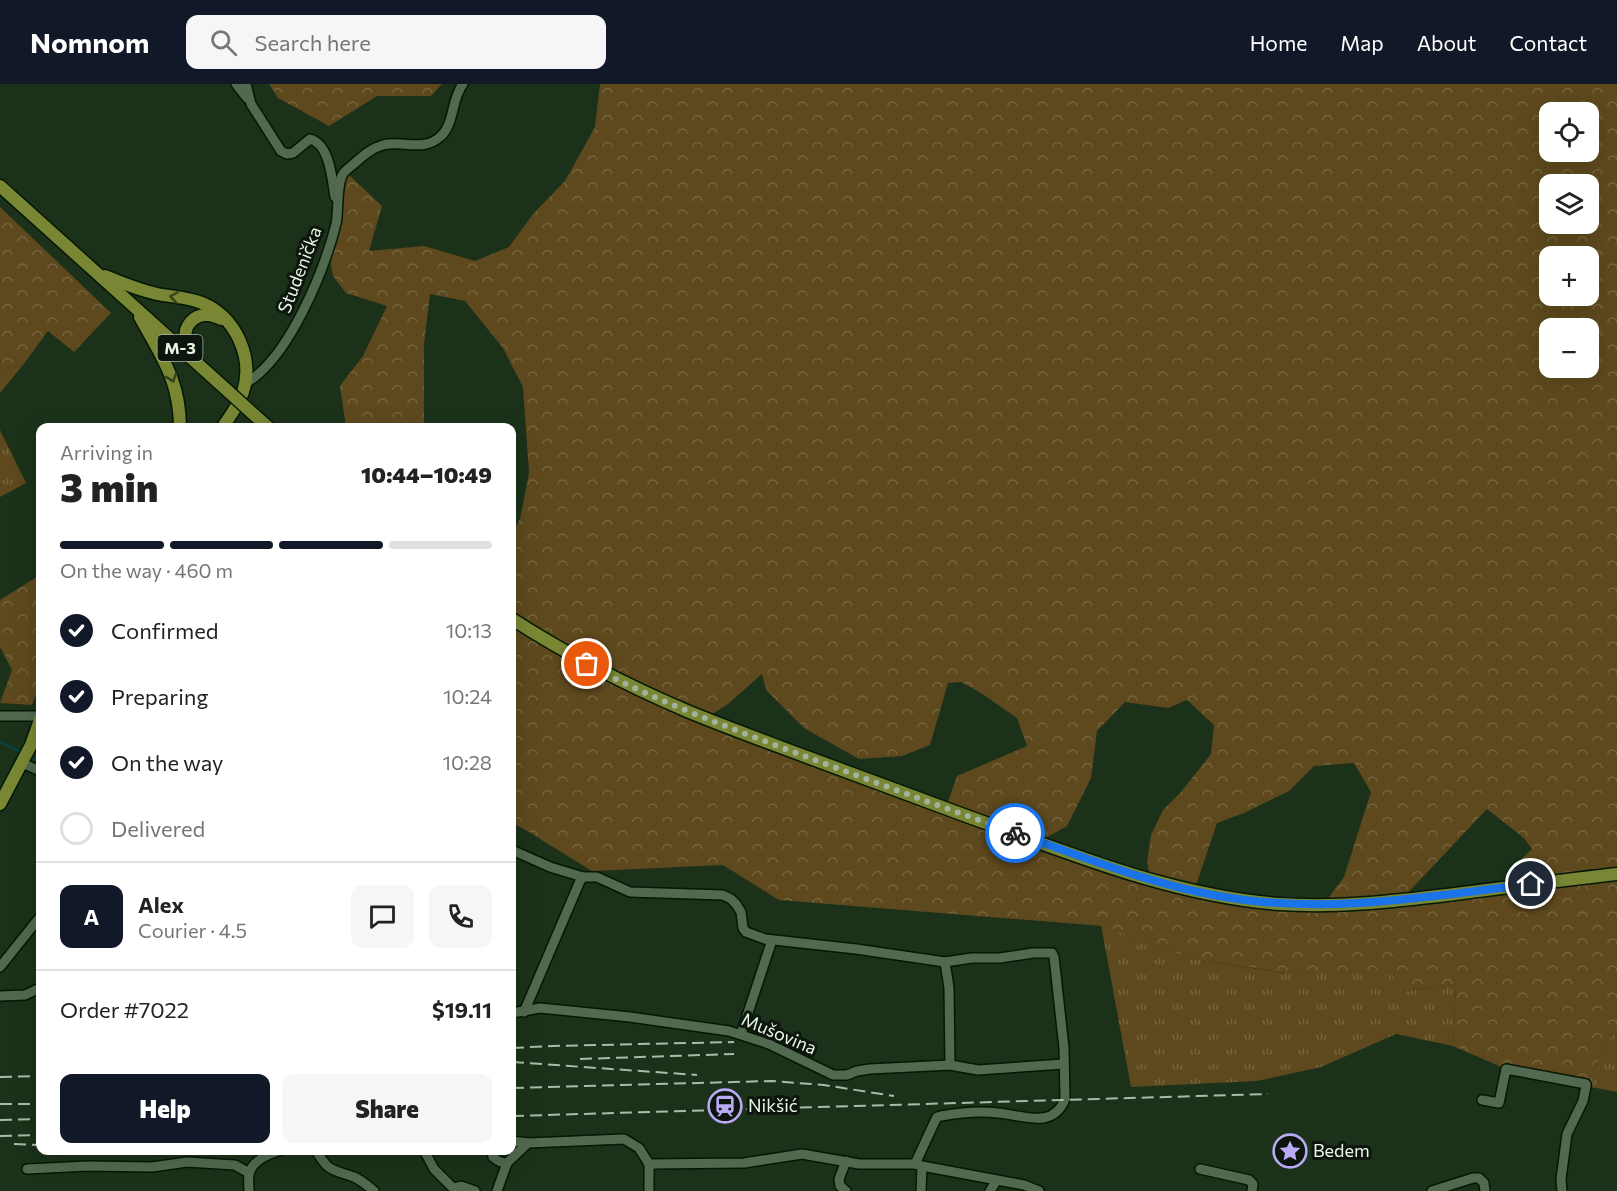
<!DOCTYPE html>
<meta charset="utf-8">
<style>
body{margin:0;font-family:Commissioner,sans-serif;background:#f6f6f6;color:#222;height:100vh;display:flex;flex-direction:column;font-size:22px;white-space:nowrap}
*{box-sizing:border-box;margin:0}
p{font-size:20px;color:#767676}
.icon{flex:none;width:33px;height:33px;fill:none;stroke:currentColor;stroke-width:2;stroke-linecap:round;stroke-linejoin:round}
.map{position:relative;flex:1;overflow:hidden}
.side{position:absolute;left:36px;top:339px;width:480px;height:732px;display:flex;flex-direction:column;background:#fff;border-radius:12px;box-shadow:0 6px 24px #0002}
.side>*{flex:none}
.buttons{position:absolute;left:1539px;top:18px;display:grid;gap:12px}
.buttons a{display:grid;place-items:center;width:60px;height:60px;border-radius:12px;background:#fff;box-shadow:0 6px 24px #0002;font-size:30px}
.pin{position:absolute;display:grid;place-items:center;width:51px;height:51px;color:#fff;margin:-26px;border:3px solid #fff;border-radius:50%;box-shadow:0 2px 6px #0007}
.courier{position:absolute;display:grid;place-items:center;width:60px;height:60px;margin:-30px;border:4px solid #1a73e8;border-radius:50%;background:#fff;color:#222;box-shadow:0 2px 8px #0007}
.head em{font-style:normal;font-weight:800}
.head div{display:flex;flex-direction:column-reverse}
.head{display:flex;align-items:center;justify-content:space-between;height:102px;padding:0 24px}
h1{font-size:39px;font-weight:800;line-height:45px}
.bar{display:grid;grid-template-columns:repeat(4,1fr);gap:9px 6px;align-content:center;height:72px;padding:0 24px}
.bar i{height:8px;border-radius:4px;background:#e0e0e0}
.bar .on{background:#111827}
.bar p{grid-column:span 4}
.line{display:flex;align-items:center;gap:15px;padding:0 24px;border-top:2px solid #e0e0e0}
.line div{flex:1}
.round{display:grid;place-items:center;flex:none;width:63px;height:63px;border-radius:12px;background:#f6f6f6}
ol{padding:0 24px;list-style:none}
li{display:flex;align-items:center;gap:18px;height:66px}
li p{margin-inline-start:auto}
li .icon{padding:6px;border-radius:50%;background:#111827;color:#fff;stroke-width:4}
li:last-child{color:#767676}
li i{width:33px;height:33px;border:3px solid #e0e0e0;border-radius:50%}
.action{display:flex;gap:12px;margin-top:auto;padding:12px 24px}
.action a{flex:1;height:69px;border-radius:12px;background:#111827;color:#fff;font-size:24px;font-weight:800;line-height:69px;text-align:center}
.action a+a{background:#f6f6f6;color:#222}
header{display:flex;align-items:center;gap:36px;box-sizing:border-box;height:84px;padding:0 30px;background:#111827;color:#fff}
header strong{font-size:28px}
nav{display:flex;gap:33px;margin-inline-start:auto;font-size:21px}
.search{width:420px;height:54px;background:#f6f6f6;display:flex;align-items:center;gap:15px;box-sizing:border-box;padding:0 21px;border-radius:12px;color:#767676;font-size:22px}
.map>svg:first-child{display:block}
.grass{fill:url(#grass-tufts)}
.forest{fill:url(#forest-crowns);fill-rule:evenodd}
.lines{fill:none;stroke-linecap:round;stroke-linejoin:round}
.stream{stroke:#02484d;stroke-width:2}
.minor-casing{stroke:#041804;stroke-width:12}
.major-casing{stroke:#041804;stroke-width:15}
.minor{stroke:#51694f;stroke-width:9}
.major{stroke:#798634;stroke-width:12}
.rail{stroke:#abbba9;stroke-width:2;stroke-dasharray:12 6;stroke-linecap:butt}
.major-bridge-casing{stroke:#041804;stroke-width:15;stroke-linecap:butt}
.major-bridge{stroke:#798634;stroke-width:12}
.oneway{stroke:#38431c}
.done{stroke:#a1b29f;stroke-width:6;stroke-dasharray:0 10.8}
.route{stroke:#1a73e8;stroke-width:8}
.labels{text-anchor:middle;stroke-width:6;stroke-linejoin:round;paint-order:stroke}
.shield{fill:#0d160c;stroke:#a7b4a5;stroke-width:1.5}
.shield-label{font-size:16px;font-weight:bold;fill:#e9f7e7}
.street-label{font-size:18px;fill:#e9f7e7;stroke:#0d160c}
.poi-label{font-size:18px;fill:#e9f7e7;stroke:#0d160c;text-anchor:start}
</style>
<header>
<strong>Nomnom</strong>
<div class="search"><svg class="icon" aria-label="search" viewBox="0 0 24 24"><circle cx="10" cy="10" r="6"/><path d="M15 15l6 6"/></svg>Search here</div>
<nav><a>Home</a><a>Map</a><a>About</a><a>Contact</a></nav>
</header>
<div class="map">
<svg width="1617" height="1107" viewBox="0 0 1617 1107">
<defs>
<pattern id="grass-tufts" width="24" height="20" patternUnits="userSpaceOnUse" patternTransform="scale(1.5)"><rect width="24" height="20" fill="#5e491e"/><path d="M3 7l-1-3M5 7V3M7 7l1-3M15 17l-1-3M17 17v-4M19 17l1-3" fill="none" stroke="#75643f"/></pattern>
<pattern id="forest-crowns" width="20" height="18" patternUnits="userSpaceOnUse" patternTransform="scale(1.5)"><rect width="20" height="18" fill="#5e491e"/><path d="M2 6a3 3 0 1 1 6 0M12 15a3 3 0 1 1 6 0" fill="none" stroke="#75643f"/></pattern>
</defs>
<rect width="100%" height="100%" fill="#1b3119"/>
<g class="grass">
<polygon points="23,281 0,309 0,288"/>
<polygon points="0,346 26,399 0,413"/>
<polygon points="1101,841 1194,875 1284,889 1390,886 1403,907 1456,901 1453,962 1396,950 1321,983 1257,997 1131,1003"/>
<polygon points="1611,950 1617,951 1617,1008 1586,1002"/>
</g>
<g class="forest">
<polygon points="269,0 442,0 431,12 377,12 329,42 278,14"/>
<path d="M600,0H1617V790L1511,802L1510,786L1532,765L1524,754L1487,725L1401,816L1617,792V951L1611,950L1586,1002L1506,985L1453,962L1456,901L1402,907L1391,888L1286,889L1194,875L1103,842L779,816L723,781L592,787L524,745L512,739V450L520,435L529,389L523,303L503,264L465,217L430,210L424,260V343H346L340,302L363,272L387,222L346,209L333,192L328,164L346,88L382,122L369,167L424,162L475,177L509,163L533,130L565,97L595,43ZM1550,28H1588V68H1550ZM1550,100H1588V140H1550ZM1550,172H1588V212H1550ZM1550,244H1588V284H1550ZM762,590L766,606L804,644L859,675L902,672L930,661L948,599L961,598L981,609L1017,634L1027,662L957,692L946,724L708,633L728,620ZM1187,616L1214,641L1211,670L1181,708L1163,726L1151,751L1147,778L1151,796L1040,757L1067,742L1091,694L1097,647L1125,618L1168,624ZM1354,679L1371,708L1344,793L1323,821L1194,807L1217,739L1244,729L1289,707L1314,682Z"/>
<polygon points="0,123 111,229 74,268 48,247 23,281 0,288"/>
<polygon points="40,491 40,599 32,621 0,619 12,586 0,563 0,516"/>
</g>
<g class="lines">
<g class="stream">
<polyline points="0,658 21,668"/>
<polyline points="29,672 40,677"/>
</g>
<g class="minor-casing">
<g id="minor">
<polyline points="236,0 247,14"/>
<path d="M246,0L251,20L281,67L287,70L293,69L310,55C330,60 332,96 335,113"/>
<path d="M246,299C289,274 324,187 336,140C339,127 336,101 343,90C345,86 352,82 356,78C364,71 372,64 383,61C402,56 423,68 440,53C455,40 451,15 463,0"/>
<polyline points="0,632 40,632"/>
<polyline points="22,679 40,687"/>
<path d="M512,766L550,783L583,793H597L630,808L723,811L731,815L736,820L741,828L743,844L746,848L765,855L856,865L945,878L972,874H1000L1033,869H1052L1054,873L1064,964L1065,1015C1053,1046 1023,1031 998,1029C981,1027 958,1029 941,1032L937,1033L935,1037L915,1080"/>
<polyline points="945,878 949,904 950,981"/>
<polyline points="0,883 40,833"/>
<polyline points="0,912 25,911 40,904"/>
<polyline points="524,928 580,797 583,793"/>
<polyline points="512,929 540,924 630,933 729,947 769,960 833,991 847,991 857,987 870,985 950,981 978,986 1064,980"/>
<polyline points="741,950 772,856"/>
<polyline points="1482,1016 1499,1019 1506,985 1586,1000"/>
<polyline points="512,1057 528,1059 624,1055 639,1064 649,1080"/>
<path d="M316,1066C329,1089 332,1085 354,1093C361,1096 368,1102 374,1107"/>
<polyline points="424,1066 434,1085 455,1106"/>
<path d="M492,1066L493,1073C498,1077 501,1079 507,1079"/>
<polyline points="846,1077 839,1095 840,1102 846,1107"/>
<polyline points="649,1080 744,1079 802,1070 859,1080 915,1080 922,1082 1024,1101 1039,1107"/>
<polyline points="27,1085 88,1082 152,1083 187,1078 235,1081 249,1089"/>
<polyline points="1200,1085 1249,1096 1253,1100 1252,1107"/>
<path d="M249,1107C249,1102 248,1096 249,1091C251,1077 268,1070 281,1066"/>
<polyline points="455,1107 457,1103 461,1102 475,1107"/>
<polyline points="497,1107 507,1079 528,1059"/>
<polyline points="649,1107 649,1080"/>
<polyline points="921,1107 922,1082"/>
<polyline points="990,1107 997,1096"/>
<polyline points="1432,1107 1473,1094 1479,1094 1484,1099 1485,1107"/>
<polyline points="1562,1107 1561,1095 1567,1050 1583,1017 1586,1002"/>
</g>
</g>
<g class="major-casing">
<g id="major">
<polyline points="0,102 229,308"/>
<path d="M105,192C122,199 139,206 157,210C172,213 188,213 202,219C236,233 254,274 243,308C239,321 230,332 222,344"/>
<path d="M140,233C161,272 180,296 180,344"/>
<path d="M196,272C192,267 187,263 186,256C183,242 194,230 208,231C213,231 218,234 222,235"/>
<polyline points="251,328 269,344"/>
<path d="M512,535C568,571 626,601 687,627C721,641 756,654 791,667C847,688 904,709 961,730C1064,767 1170,812 1280,820C1339,824 1396,817 1455,810C1509,803 1563,796 1617,790"/>
<polyline points="0,720 31,661 40,636"/>
</g>
</g>
<use href="#minor" class="minor"/>
<use href="#major" class="major"/>
<g class="rail">
<polyline points="512,964 553,962 734,958"/>
<polyline points="580,975 734,970"/>
<polyline points="512,978 697,991"/>
<polyline points="0,993 40,992"/>
<polyline points="512,1004 771,997 824,1001 894,1012"/>
<polyline points="0,1020 40,1020"/>
<polyline points="512,1032 1268,1010"/>
<polyline points="0,1036 40,1035"/>
<polyline points="0,1052 40,1051"/>
<polyline points="14,1060 40,1061"/>
</g>
<g class="major-bridge-casing">
<polyline id="major-bridge" points="229,308 251,328"/>
</g>
<use href="#major-bridge" class="major-bridge"/>
</g>
<defs><path id="oneway-chevron" d="M-2-3.5L2.5 0L-2 3.5" fill="none" stroke-width="1.6" stroke-linecap="round" stroke-linejoin="round" transform="scale(1.5)"/></defs>
<g class="oneway">
<use href="#oneway-chevron" transform="translate(174 213) rotate(-171)"/>
<use href="#oneway-chevron" transform="translate(172 294) rotate(71)"/>
</g>
<g class="lines">
<path class="done" d="M587,580C651,615 720,640 788,666C863,694 939,722 1015,749"/>
<path class="route" d="M1015,749C1082,772 1149,800 1219,812C1323,831 1427,813 1531,800"/>
</g>
<defs>
<g id="station-ring" transform="scale(1.725)"><circle r="9.5" fill="#0d160c" stroke="#baaaf6" stroke-width="1.5"/><path d="M-3-6H3Q5-6 5-4V2Q5 4 3 4L4.5 6H3L1.5 4h-3L-3 6H-4.5L-3 4Q-5 4-5 2V-4Q-5-6-3-6ZM-3.5-4v3h7v-3ZM-3.5 1v1.5H-2V1ZM2 1v1.5H3.5V1Z" fill="#baaaf6"/></g>
<g id="sight-ring" transform="scale(1.725)"><circle r="9.5" fill="#0d160c" stroke="#baaaf6" stroke-width="1.5"/><path d="M0-6L1.8-2.2L6-1.7L2.9 1.2L3.7 5.4L0 3.3L-3.7 5.4L-2.9 1.2L-6-1.7L-1.8-2.2Z" fill="#baaaf6"/></g>
</defs>
<g fill-rule="evenodd">
<use href="#station-ring" x="725" y="1022"/>
<use href="#sight-ring" x="1290" y="1067"/>
</g>
<g class="labels">
<rect class="shield" x="157.5" y="251" width="45" height="26" rx="4.5"/>
<g class="shield-label">
<text x="180" y="270">M-3</text>
</g>
<g class="street-label">
<text transform="translate(300 186) rotate(-69)" y="6">Studenička</text>
<text transform="translate(779 950) rotate(23)" y="6">Mušovina</text>
</g>
<g class="poi-label">
<text x="748" y="1028">Nikšić</text>
<text x="1313" y="1073">Bedem</text>
</g>
</g>
</svg>
<div class="buttons">
<a><svg class="icon" aria-label="locate" viewBox="0 0 24 24"><circle cx="12" cy="12" r="6"/><path d="M12 2v4M12 18v4M2 12h4M18 12h4"/></svg></a>
<a><svg class="icon" aria-label="layers" viewBox="0 0 24 24"><path d="M12 4l9 5-9 5-9-5zM3 14l9 5 9-5"/></svg></a>
<a>+</a>
<a>−</a>
</div>
<div class="pin" style="left:587px;top:580px;background:#ea580c"><svg class="icon" aria-label="bag" viewBox="0 0 24 24"><path d="M5 8h14l-1 12H6zM9 8a3 3 0 0 1 6 0"/></svg></div>
<div class="pin" style="left:1531px;top:800px;background:#1f2937"><svg class="icon" aria-label="home" viewBox="0 0 24 24"><path d="M3 11l9-7 9 7M6 9v11h12V9"/></svg></div>
<div class="courier" style="left:1015px;top:749px"><svg class="icon" aria-label="bike" viewBox="0 0 24 24"><circle cx="6" cy="16" r="4"/><circle cx="18" cy="16" r="4"/><path d="M6 16l4-8h5l3 8M10 8l3 8H6M13 5h3"/></svg></div>
<section class="side">
<div class="head"><div><h1>3 min</h1><p>Arriving in</p></div><em>10:44–10:49</em></div>
<div class="bar"><i class="on"></i><i class="on"></i><i class="on"></i><i></i><p>On the way · 460 m</p></div>
<ol>
<li><svg class="icon" aria-label="check" viewBox="0 0 24 24"><path d="M5 12l5 5 9-10"/></svg>Confirmed<p>10:13</p></li>
<li><svg class="icon" aria-label="check" viewBox="0 0 24 24"><path d="M5 12l5 5 9-10"/></svg>Preparing<p>10:24</p></li>
<li><svg class="icon" aria-label="check" viewBox="0 0 24 24"><path d="M5 12l5 5 9-10"/></svg>On the way<p>10:28</p></li>
<li><i></i>Delivered</li>
</ol>
<div class="line" style="height:108px"><b class="round" style="background:#111827;color:#fff">A</b><div><b>Alex</b><p>Courier · 4.5</p></div><a class="round"><svg class="icon" aria-label="chat" viewBox="0 0 24 24"><path d="M4 5h16v11H9l-5 4z"/></svg></a><a class="round"><svg class="icon" aria-label="phone" viewBox="0 0 24 24"><path d="M5 4h4l2 5-3 2q2 4 5 5l2-3 5 2v4C11 20 4 13 5 4z"/></svg></a></div>
<div class="line" style="height:78px"><div>Order #7022</div><b>$19.11</b></div>
<div class="action"><a>Help</a><a>Share</a></div>
</section>
</div>
